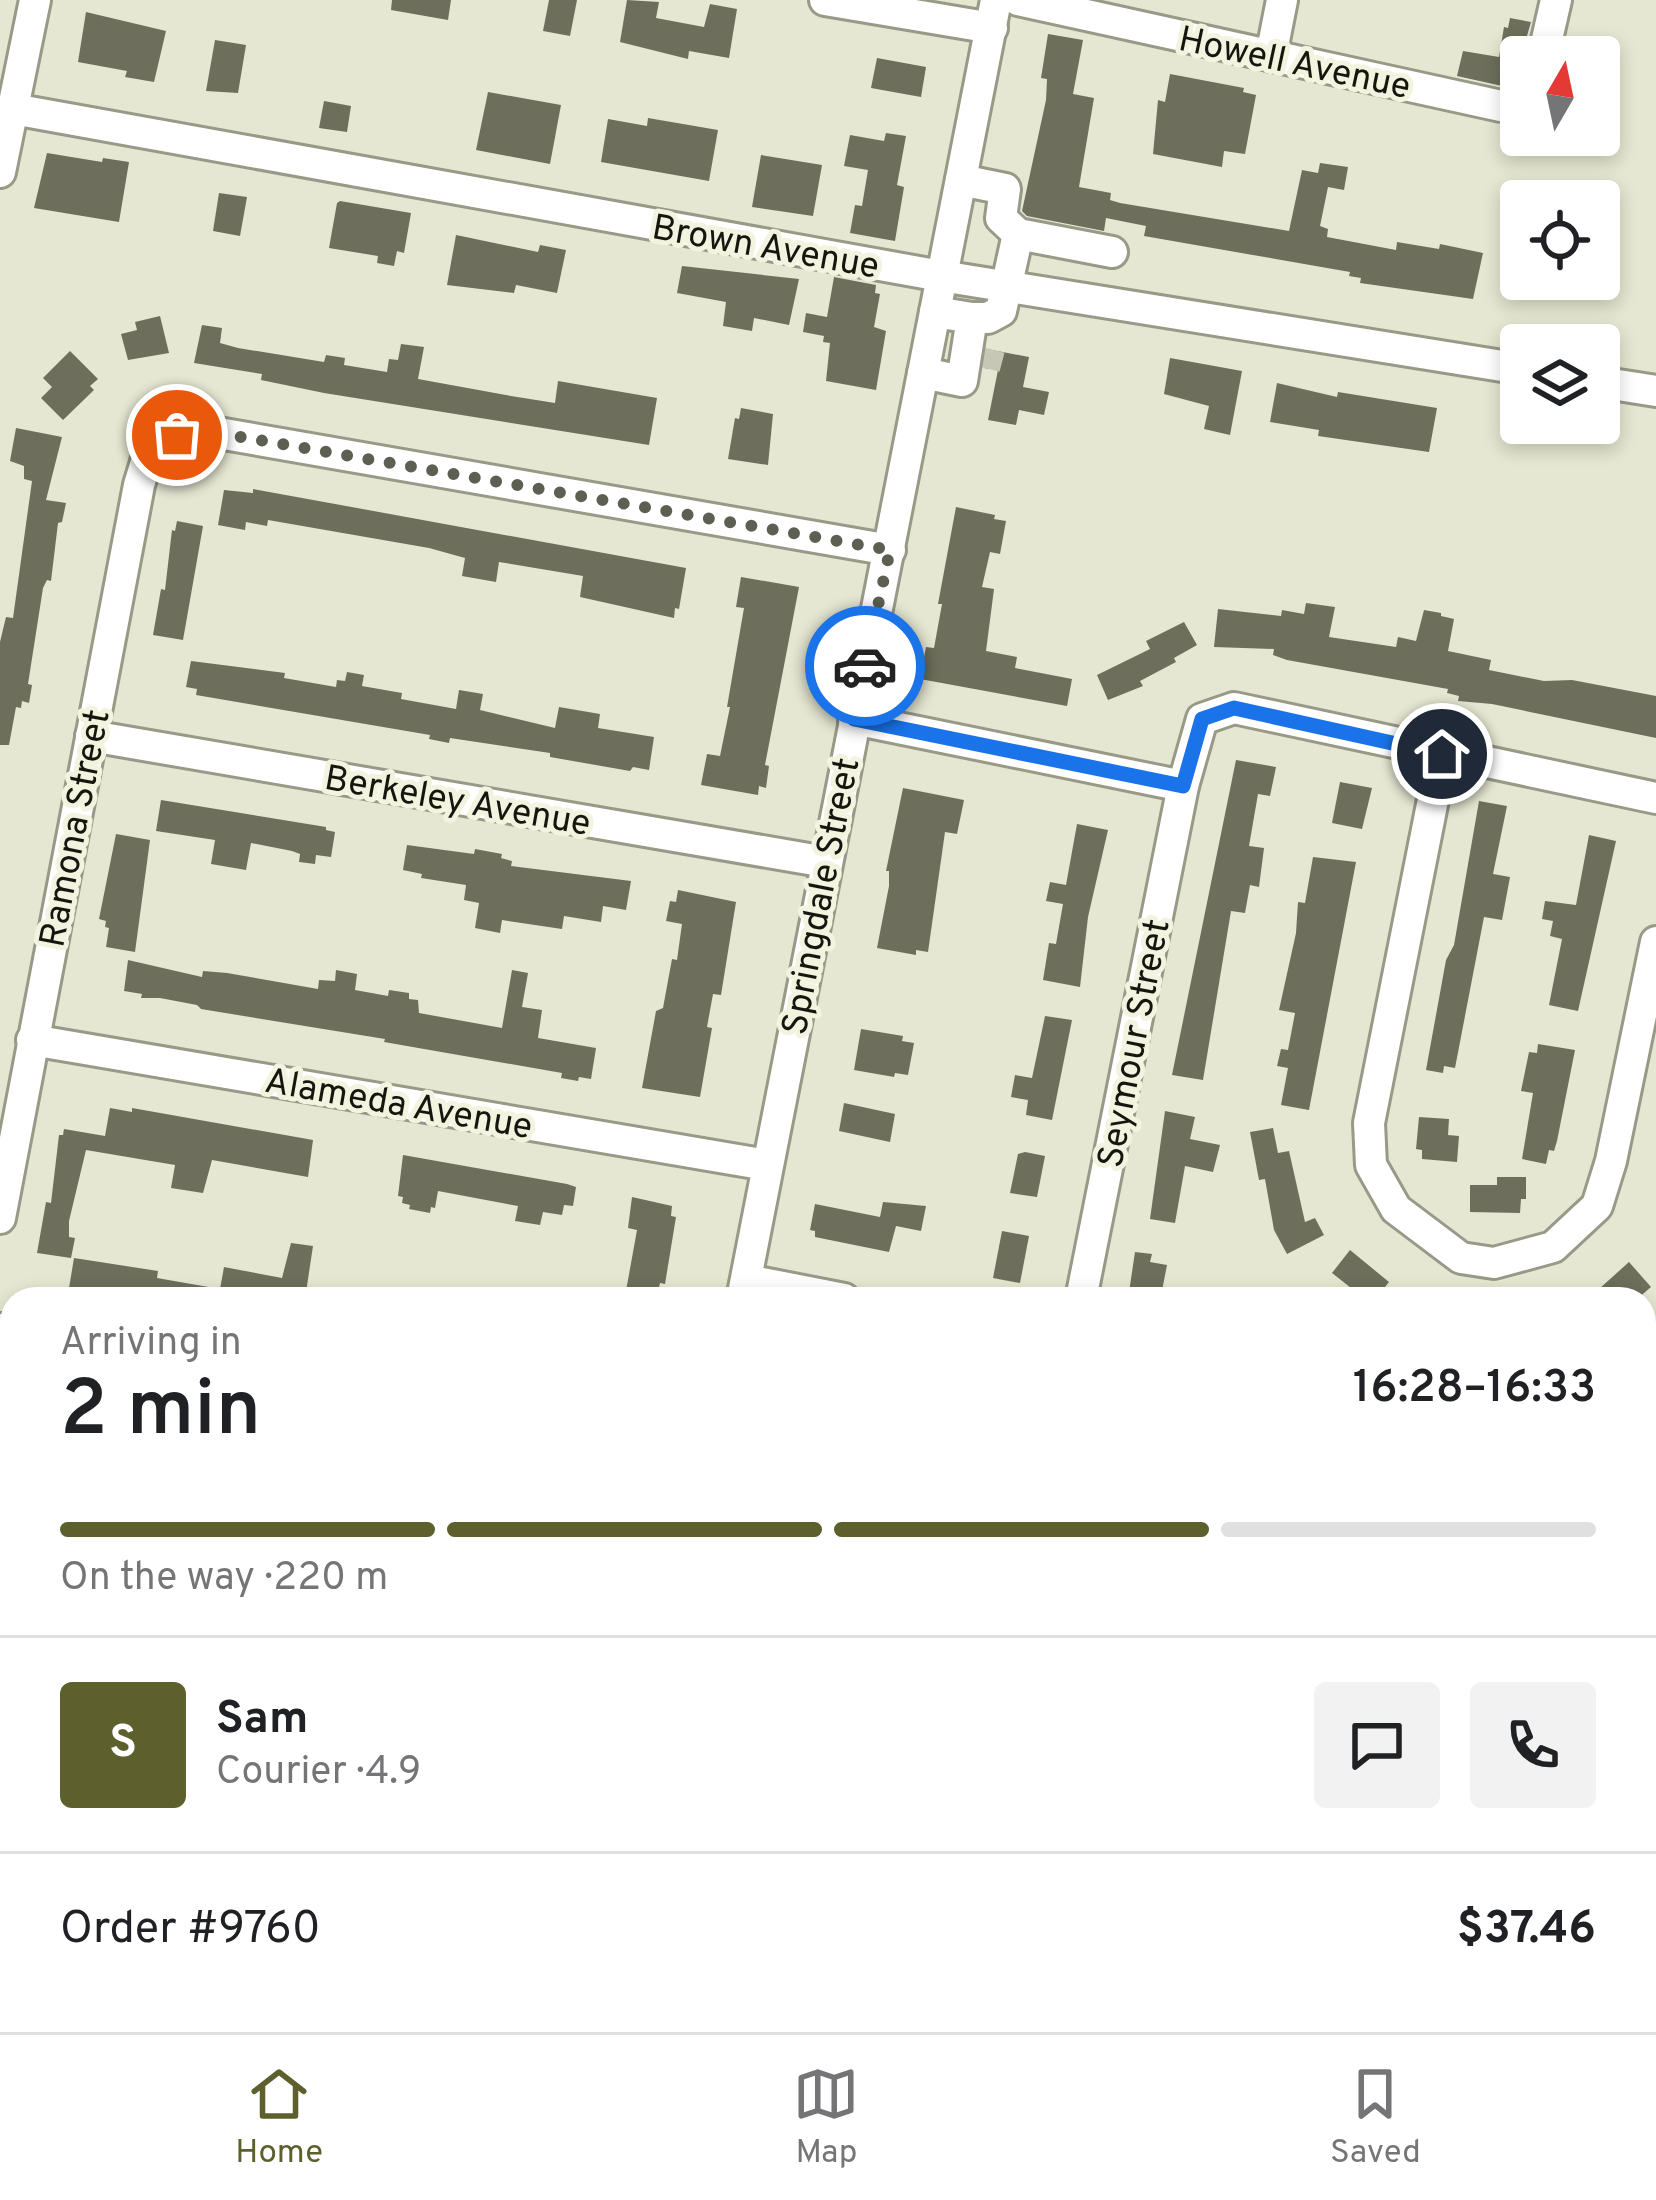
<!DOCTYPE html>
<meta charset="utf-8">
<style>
body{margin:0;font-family:Overpass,sans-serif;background:#f2f2f2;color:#202124;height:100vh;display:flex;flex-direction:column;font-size:45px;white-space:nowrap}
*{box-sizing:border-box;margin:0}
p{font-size:39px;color:#757577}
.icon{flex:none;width:66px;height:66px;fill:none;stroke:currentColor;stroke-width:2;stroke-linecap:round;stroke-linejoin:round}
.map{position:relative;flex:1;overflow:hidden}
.details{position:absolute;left:0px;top:1287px;width:1656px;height:747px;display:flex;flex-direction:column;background:#fff;border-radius:36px 36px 0 0;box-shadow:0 6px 18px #0003}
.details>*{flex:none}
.needle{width:78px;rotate:9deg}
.controls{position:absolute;left:1500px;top:36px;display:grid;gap:24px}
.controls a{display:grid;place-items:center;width:120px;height:120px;border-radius:12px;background:#fff;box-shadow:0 6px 18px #0003;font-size:60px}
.pin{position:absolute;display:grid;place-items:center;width:102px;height:102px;color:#fff;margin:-51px;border:6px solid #fff;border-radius:50%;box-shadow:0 3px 12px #0007}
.courier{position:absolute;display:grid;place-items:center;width:120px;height:120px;margin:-60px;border:9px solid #1a73e8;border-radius:50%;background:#fff;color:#222;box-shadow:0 3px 15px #0007}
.head em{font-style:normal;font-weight:600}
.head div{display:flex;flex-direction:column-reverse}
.head{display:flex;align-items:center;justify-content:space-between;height:204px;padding:0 60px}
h1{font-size:78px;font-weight:600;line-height:90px}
.bar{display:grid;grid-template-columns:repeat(4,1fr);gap:18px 12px;align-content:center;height:144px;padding:0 60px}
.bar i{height:15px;border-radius:9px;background:#e0e0e0}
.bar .selected{background:#5d5f2d}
.bar p{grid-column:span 4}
.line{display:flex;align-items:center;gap:30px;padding:0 60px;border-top:3px solid #e0e0e0}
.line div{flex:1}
.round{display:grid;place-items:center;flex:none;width:126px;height:126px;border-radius:12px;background:#f2f2f2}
.tab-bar{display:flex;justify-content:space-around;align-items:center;height:168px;border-top:3px solid #e0e0e0;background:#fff;font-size:33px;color:#757577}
.tab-bar a{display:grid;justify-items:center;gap:6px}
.tab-bar .selected{color:#5d5f2d}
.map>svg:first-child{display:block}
.forest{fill:#b7bb6e}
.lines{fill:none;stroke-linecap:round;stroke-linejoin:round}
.stream{stroke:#82854d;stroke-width:6}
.building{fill:#6d6f5c}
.minor-tunnel{stroke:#c6c8b5;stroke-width:30;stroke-dasharray:30 15;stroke-linecap:butt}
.minor-casing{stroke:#989986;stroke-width:36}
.path{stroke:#757668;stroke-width:4.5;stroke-dasharray:3 9;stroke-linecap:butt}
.minor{stroke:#fff;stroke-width:30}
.done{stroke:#5e5f53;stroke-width:12;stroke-dasharray:0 21.6}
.route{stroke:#1a73e8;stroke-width:15}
.labels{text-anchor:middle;stroke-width:10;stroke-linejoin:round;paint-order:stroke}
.street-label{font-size:36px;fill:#16160f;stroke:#f2f4e0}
</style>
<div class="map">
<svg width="1656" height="2032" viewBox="0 0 1656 2032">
<rect width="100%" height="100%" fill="#e5e7d2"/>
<g class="forest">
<polygon points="1656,1698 1656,1781 1644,1784 1644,1700"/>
<polygon points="92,2022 451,2022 401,2032 44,2032"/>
</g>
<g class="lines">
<g class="stream">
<polyline points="0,1713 12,1737"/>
<polyline points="132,2032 132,2022"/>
</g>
</g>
<g class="building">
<polygon points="392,0 451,0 448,20 391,10"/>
<polygon points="549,0 577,0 570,36 543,31"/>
<polygon points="627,0 659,2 656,18 704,27 710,4 737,9 729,58 689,51 688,59 620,42"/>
<polygon points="86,12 166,31 154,82 125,77 127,71 78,62"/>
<polygon points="1510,18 1531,22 1521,57 1521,81 1507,78 1502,86 1457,76 1463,51 1499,57 1504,27 1508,28"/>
<polygon points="1048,34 1083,40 1073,94 1094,98 1079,187 1111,193 1110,200 1120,203 1289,231 1302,170 1318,173 1320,163 1348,167 1344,190 1328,187 1320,226 1328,229 1327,237 1396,250 1397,242 1439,249 1440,244 1483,253 1473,299 1360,283 1361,278 1349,276 1350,272 1144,236 1146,226 1106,218 1104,231 1027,216 1022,211 1046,100 1047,79 1041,78"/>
<polygon points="215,40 246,45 238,93 206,91"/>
<polygon points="877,58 926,67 921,97 871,88"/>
<polygon points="1170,74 1244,88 1243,92 1256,95 1245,154 1224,151 1222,167 1153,154 1158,100 1165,102"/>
<polygon points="488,92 561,105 550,164 476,150"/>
<polygon points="324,101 351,106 347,132 319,128"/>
<polygon points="648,118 718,130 709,181 601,162 608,119 647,126"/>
<polygon points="886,133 906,136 897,185 904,187 895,241 850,233 855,205 862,206 868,170 844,166 850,135 884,141"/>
<polygon points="47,153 102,162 103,158 129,162 119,222 34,208"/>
<polygon points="761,155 822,165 813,216 752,207"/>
<polygon points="219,193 247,197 240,236 213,231"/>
<polygon points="340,201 411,213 404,253 397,251 394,266 377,263 378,256 329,248 337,203"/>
<polygon points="456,235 538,252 540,245 566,250 557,293 516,285 514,293 447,285"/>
<polygon points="682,266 799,279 789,325 754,318 752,331 723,326 726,302 677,293"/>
<polygon points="834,277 876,285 875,293 880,294 874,327 886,331 876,390 826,381 830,343 823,342 824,336 803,332 806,313 827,317"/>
<polygon points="160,316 169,353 128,360 121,334 137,330 135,322"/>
<polygon points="202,325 222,328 220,343 238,348 324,362 326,355 345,358 344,365 387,372 389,359 398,360 401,344 424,347 418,379 511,396 555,403 558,381 657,398 649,445 324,393 261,380 262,374 194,363"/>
<polygon points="987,349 1029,357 1023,387 1049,392 1044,415 1019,410 1016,425 988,420 998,370 984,368"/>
<polygon points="70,351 98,379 90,386 94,390 63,420 41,398 52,387 43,378"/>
<polygon points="1170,358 1242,371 1230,435 1204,429 1209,406 1164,394"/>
<polygon points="1277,383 1337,397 1338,392 1437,408 1429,452 1318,436 1319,430 1270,422"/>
<polygon points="741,408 773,414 768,465 728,459 735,418 739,419"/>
<polygon points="16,428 62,437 46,500 66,503 62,522 58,523 51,581 47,580 43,588 28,684 32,685 29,703 22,701 21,708 16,707 9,745 0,745 0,642 6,617 13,618 32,481 24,479 24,466 10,461"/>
<polygon points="253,489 686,568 679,609 675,608 674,618 580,597 583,576 499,562 496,582 462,576 465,558 429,548 268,520 267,526 246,522 245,530 218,525 224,490 253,493"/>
<polygon points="956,507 995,515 994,519 1006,521 1000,554 990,552 982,587 994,589 986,651 1017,657 1015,668 1072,679 1067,706 920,679 926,647 934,648 942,604 938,604"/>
<polygon points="177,521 203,526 183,640 153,635 161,589 165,590 172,530 175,531"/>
<polygon points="741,577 799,587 765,765 769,766 766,788 759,786 758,795 701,785 707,754 720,756 730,707 727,707 744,608 736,607"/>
<polygon points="1306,603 1335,607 1329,637 1396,647 1398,637 1416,641 1424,610 1441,613 1441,616 1454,619 1448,651 1491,660 1489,670 1544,681 1572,680 1656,696 1656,738 1492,704 1458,701 1459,696 1447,693 1448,689 1287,660 1273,655 1274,649 1214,647 1218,609 1281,616 1282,610 1304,614"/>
<polygon points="1184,622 1197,645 1174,658 1176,662 1140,681 1143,686 1108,700 1097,675 1150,649 1146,641"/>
<polygon points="191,661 285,673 284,678 336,687 337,680 345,681 347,672 364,675 362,686 402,693 401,699 456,709 459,690 483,694 480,710 555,728 559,707 600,714 598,728 654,737 649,770 633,767 630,771 550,757 550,753 450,738 449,743 429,739 430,735 196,695 197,689 186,687"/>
<polygon points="1236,760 1276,767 1270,796 1258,794 1249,846 1264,848 1259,887 1250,885 1245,913 1231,911 1203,1080 1172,1075"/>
<polygon points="1340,782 1372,788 1362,829 1332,823"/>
<polygon points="903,788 964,800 957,834 945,832 928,952 916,950 916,955 877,948 889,886 889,871 886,871"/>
<polygon points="161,800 326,827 326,830 335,832 331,857 316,855 315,864 299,862 300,854 292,851 251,843 246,870 211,864 215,840 156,831"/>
<polygon points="1479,801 1507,806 1493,874 1510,877 1502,920 1484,917 1455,1068 1444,1066 1443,1073 1426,1070 1446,960 1454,945"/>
<polygon points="1077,824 1108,830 1088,917 1080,987 1043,980 1049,943 1056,944 1063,904 1046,901 1050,882 1066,885"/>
<polygon points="116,834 150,840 135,952 106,947 109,928 105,927 106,921 99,919"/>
<polygon points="1589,835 1616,841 1578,1011 1549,1005 1562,939 1550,936 1553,921 1542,919 1545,901 1576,905"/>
<polygon points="407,845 474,854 475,849 502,854 501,858 512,861 511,866 631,881 626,910 603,906 601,922 564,916 562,929 502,920 500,933 475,928 479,903 464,900 466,885 421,878 422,874 403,870"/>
<polygon points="1313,857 1356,862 1309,1110 1281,1105 1288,1068 1277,1066 1281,1049 1288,1050 1295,1013 1279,1010 1296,933 1298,902 1305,903"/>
<polygon points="678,890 736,902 721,995 713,994 707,1027 712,1028 700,1097 642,1088 656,1011 663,1008 672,959 677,960 682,924 666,921 670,901 676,902"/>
<polygon points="128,960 202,977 203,971 227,973 318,989 319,980 335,981 336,970 357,974 355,990 388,996 389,990 409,993 409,999 418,1000 419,1013 502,1028 512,970 528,973 522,1007 542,1010 538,1038 596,1048 591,1079 579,1077 578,1081 561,1078 562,1073 384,1042 385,1039 201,1009 197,1005 160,998 141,998 142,994 124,991"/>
<polygon points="1045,1016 1072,1020 1052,1120 1026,1115 1028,1100 1011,1097 1015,1075 1032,1078"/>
<polygon points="861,1029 903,1036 902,1041 914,1043 908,1075 895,1073 894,1077 854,1070"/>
<polygon points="1538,1044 1575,1050 1557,1141 1554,1151 1549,1150 1546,1164 1522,1159 1533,1093 1521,1091 1529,1052 1537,1053"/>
<polygon points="844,1103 895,1114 890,1142 839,1131"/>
<polygon points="110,1108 132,1112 132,1108 313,1140 308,1177 212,1160 203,1193 171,1188 175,1165 86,1150 69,1221 69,1237 75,1238 71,1258 37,1253 46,1202 51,1203 59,1135 63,1135 64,1129 105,1136"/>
<polygon points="1165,1111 1195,1117 1190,1139 1220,1145 1213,1172 1185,1166 1175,1223 1150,1219"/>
<polygon points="1419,1117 1449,1119 1448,1135 1459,1136 1457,1162 1422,1159 1422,1150 1416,1149"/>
<polygon points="1273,1128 1278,1153 1289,1151 1305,1222 1315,1218 1324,1235 1287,1254 1274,1230 1265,1179 1259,1180 1250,1132"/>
<polygon points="1025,1152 1045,1156 1037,1197 1010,1193 1018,1154"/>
<polygon points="403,1155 567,1184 576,1187 573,1206 564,1205 562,1215 543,1212 540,1225 515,1221 518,1206 438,1191 435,1208 431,1207 430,1213 409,1209 410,1205 402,1203 403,1197 398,1196"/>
<polygon points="1497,1177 1526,1177 1526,1199 1521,1199 1520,1213 1470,1212 1470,1185 1497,1185"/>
<polygon points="632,1197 672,1206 671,1216 676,1217 665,1284 660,1283 657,1296 626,1291 637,1230 628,1228"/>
<polygon points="883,1202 926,1206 921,1231 896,1226 889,1252 815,1237 815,1231 810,1230 815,1204 880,1217"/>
<polygon points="1002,1231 1029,1236 1020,1283 993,1278"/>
<polygon points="291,1243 313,1246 305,1299 100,1299 68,1294 74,1258 158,1271 157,1278 220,1289 224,1267 282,1278"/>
<polygon points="1350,1250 1389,1282 1385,1287 1406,1299 1365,1299 1332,1273"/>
<polygon points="1135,1252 1152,1254 1150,1262 1167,1265 1161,1296 1145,1293 1144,1299 1128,1299"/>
<polygon points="1629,1262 1651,1287 1637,1299 1608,1299 1599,1289"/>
</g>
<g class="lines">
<polyline class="minor-tunnel" points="985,368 990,349"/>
<g class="minor-casing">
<g id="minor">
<polyline points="825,0 992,28"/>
<polyline points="1018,0 1501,106 1521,104"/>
<polyline points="1271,56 1282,0"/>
<polyline points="1543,57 1556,0"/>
<polyline points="13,109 941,276 1521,369"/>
<polyline points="0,172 35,0"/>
<polyline points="961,180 1005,189 1001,218 1018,234 1112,252"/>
<polyline points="972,318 988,318 1001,311 1018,234"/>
<polyline points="923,373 962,381 972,318 935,312"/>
<polyline points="1599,382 1656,391"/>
<polyline points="854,719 1183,786"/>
<polyline points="91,736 826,862"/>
<polyline points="1442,754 1369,1123 1371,1165 1396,1209 1461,1258 1494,1263 1553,1247 1597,1206 1611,1161 1656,942"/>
<polyline points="32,1040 767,1165"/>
<polyline points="0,1218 139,485 153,439 201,430 890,550"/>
<polyline points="747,1280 844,1299"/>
<polyline points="742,1299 996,0"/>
<polyline points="1081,1299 1183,786 1202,719 1234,708 1656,798"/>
<polyline points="0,1329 12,1335"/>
<polyline points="1644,1478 1656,1474"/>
<polyline points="0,1700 12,1706"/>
<polyline points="1644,1954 1656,1951"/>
<polyline points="598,2032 599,2022"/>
<polyline points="1298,2032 1341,2022"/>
<polyline points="1407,2032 1409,2022"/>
</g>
</g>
<polyline class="path" points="241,2032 291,2022"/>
<use href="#minor" class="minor"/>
</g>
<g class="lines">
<polyline class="done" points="177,435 201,430 890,550 865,666"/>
<polyline class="route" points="865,666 854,719 1183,786 1202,719 1234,708 1442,754"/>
</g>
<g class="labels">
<g class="street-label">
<text transform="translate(1295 61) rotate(12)" y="13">Howell Avenue</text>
<text transform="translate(766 245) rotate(10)" y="13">Brown Avenue</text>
<text transform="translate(458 799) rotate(10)" y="13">Berkeley Avenue</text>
<text transform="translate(73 828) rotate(-79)" y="13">Ramona Street</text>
<text transform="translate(819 896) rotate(-79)" y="13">Springdale Street</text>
<text transform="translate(1132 1043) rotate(-79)" y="13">Seymour Street</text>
<text transform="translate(399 1102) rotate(10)" y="13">Alameda Avenue</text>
</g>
</g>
</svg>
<div class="controls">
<a><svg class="needle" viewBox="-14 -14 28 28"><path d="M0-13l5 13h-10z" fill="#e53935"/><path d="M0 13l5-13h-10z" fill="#757577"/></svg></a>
<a><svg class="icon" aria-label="locate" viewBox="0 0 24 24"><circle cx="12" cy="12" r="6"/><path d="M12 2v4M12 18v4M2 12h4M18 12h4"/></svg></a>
<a><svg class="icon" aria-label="layers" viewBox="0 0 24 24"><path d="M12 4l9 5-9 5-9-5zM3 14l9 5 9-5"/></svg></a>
</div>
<div class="pin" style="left:177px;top:435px;background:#ea580c"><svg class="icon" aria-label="bag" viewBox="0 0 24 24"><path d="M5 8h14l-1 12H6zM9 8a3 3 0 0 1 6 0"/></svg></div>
<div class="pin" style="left:1442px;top:754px;background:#1f2937"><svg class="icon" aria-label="home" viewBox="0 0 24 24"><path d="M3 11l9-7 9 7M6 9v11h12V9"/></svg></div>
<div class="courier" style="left:865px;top:666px"><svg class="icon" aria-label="car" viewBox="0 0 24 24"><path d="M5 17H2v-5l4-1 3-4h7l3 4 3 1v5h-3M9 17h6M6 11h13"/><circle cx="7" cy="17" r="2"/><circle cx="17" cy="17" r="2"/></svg></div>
<section class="details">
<div class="head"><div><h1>2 min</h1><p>Arriving in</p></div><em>16:28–16:33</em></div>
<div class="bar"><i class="selected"></i><i class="selected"></i><i class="selected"></i><i></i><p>On the way · 220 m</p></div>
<div class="line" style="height:216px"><b class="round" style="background:#5d5f2d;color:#fff">S</b><div><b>Sam</b><p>Courier · 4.9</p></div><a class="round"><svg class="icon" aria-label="chat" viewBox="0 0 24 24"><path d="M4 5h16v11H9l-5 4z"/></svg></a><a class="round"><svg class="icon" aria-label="phone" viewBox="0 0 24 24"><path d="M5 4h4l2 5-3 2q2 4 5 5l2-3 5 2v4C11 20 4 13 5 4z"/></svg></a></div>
<div class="line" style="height:156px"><div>Order #9760</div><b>$37.46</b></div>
</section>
</div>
<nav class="tab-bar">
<a class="selected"><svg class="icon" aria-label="home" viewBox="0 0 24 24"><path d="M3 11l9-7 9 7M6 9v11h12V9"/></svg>Home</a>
<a><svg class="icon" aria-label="map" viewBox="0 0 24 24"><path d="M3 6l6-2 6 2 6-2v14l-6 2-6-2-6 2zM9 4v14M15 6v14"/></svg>Map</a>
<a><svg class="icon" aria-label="saved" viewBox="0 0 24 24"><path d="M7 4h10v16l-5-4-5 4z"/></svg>Saved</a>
</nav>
